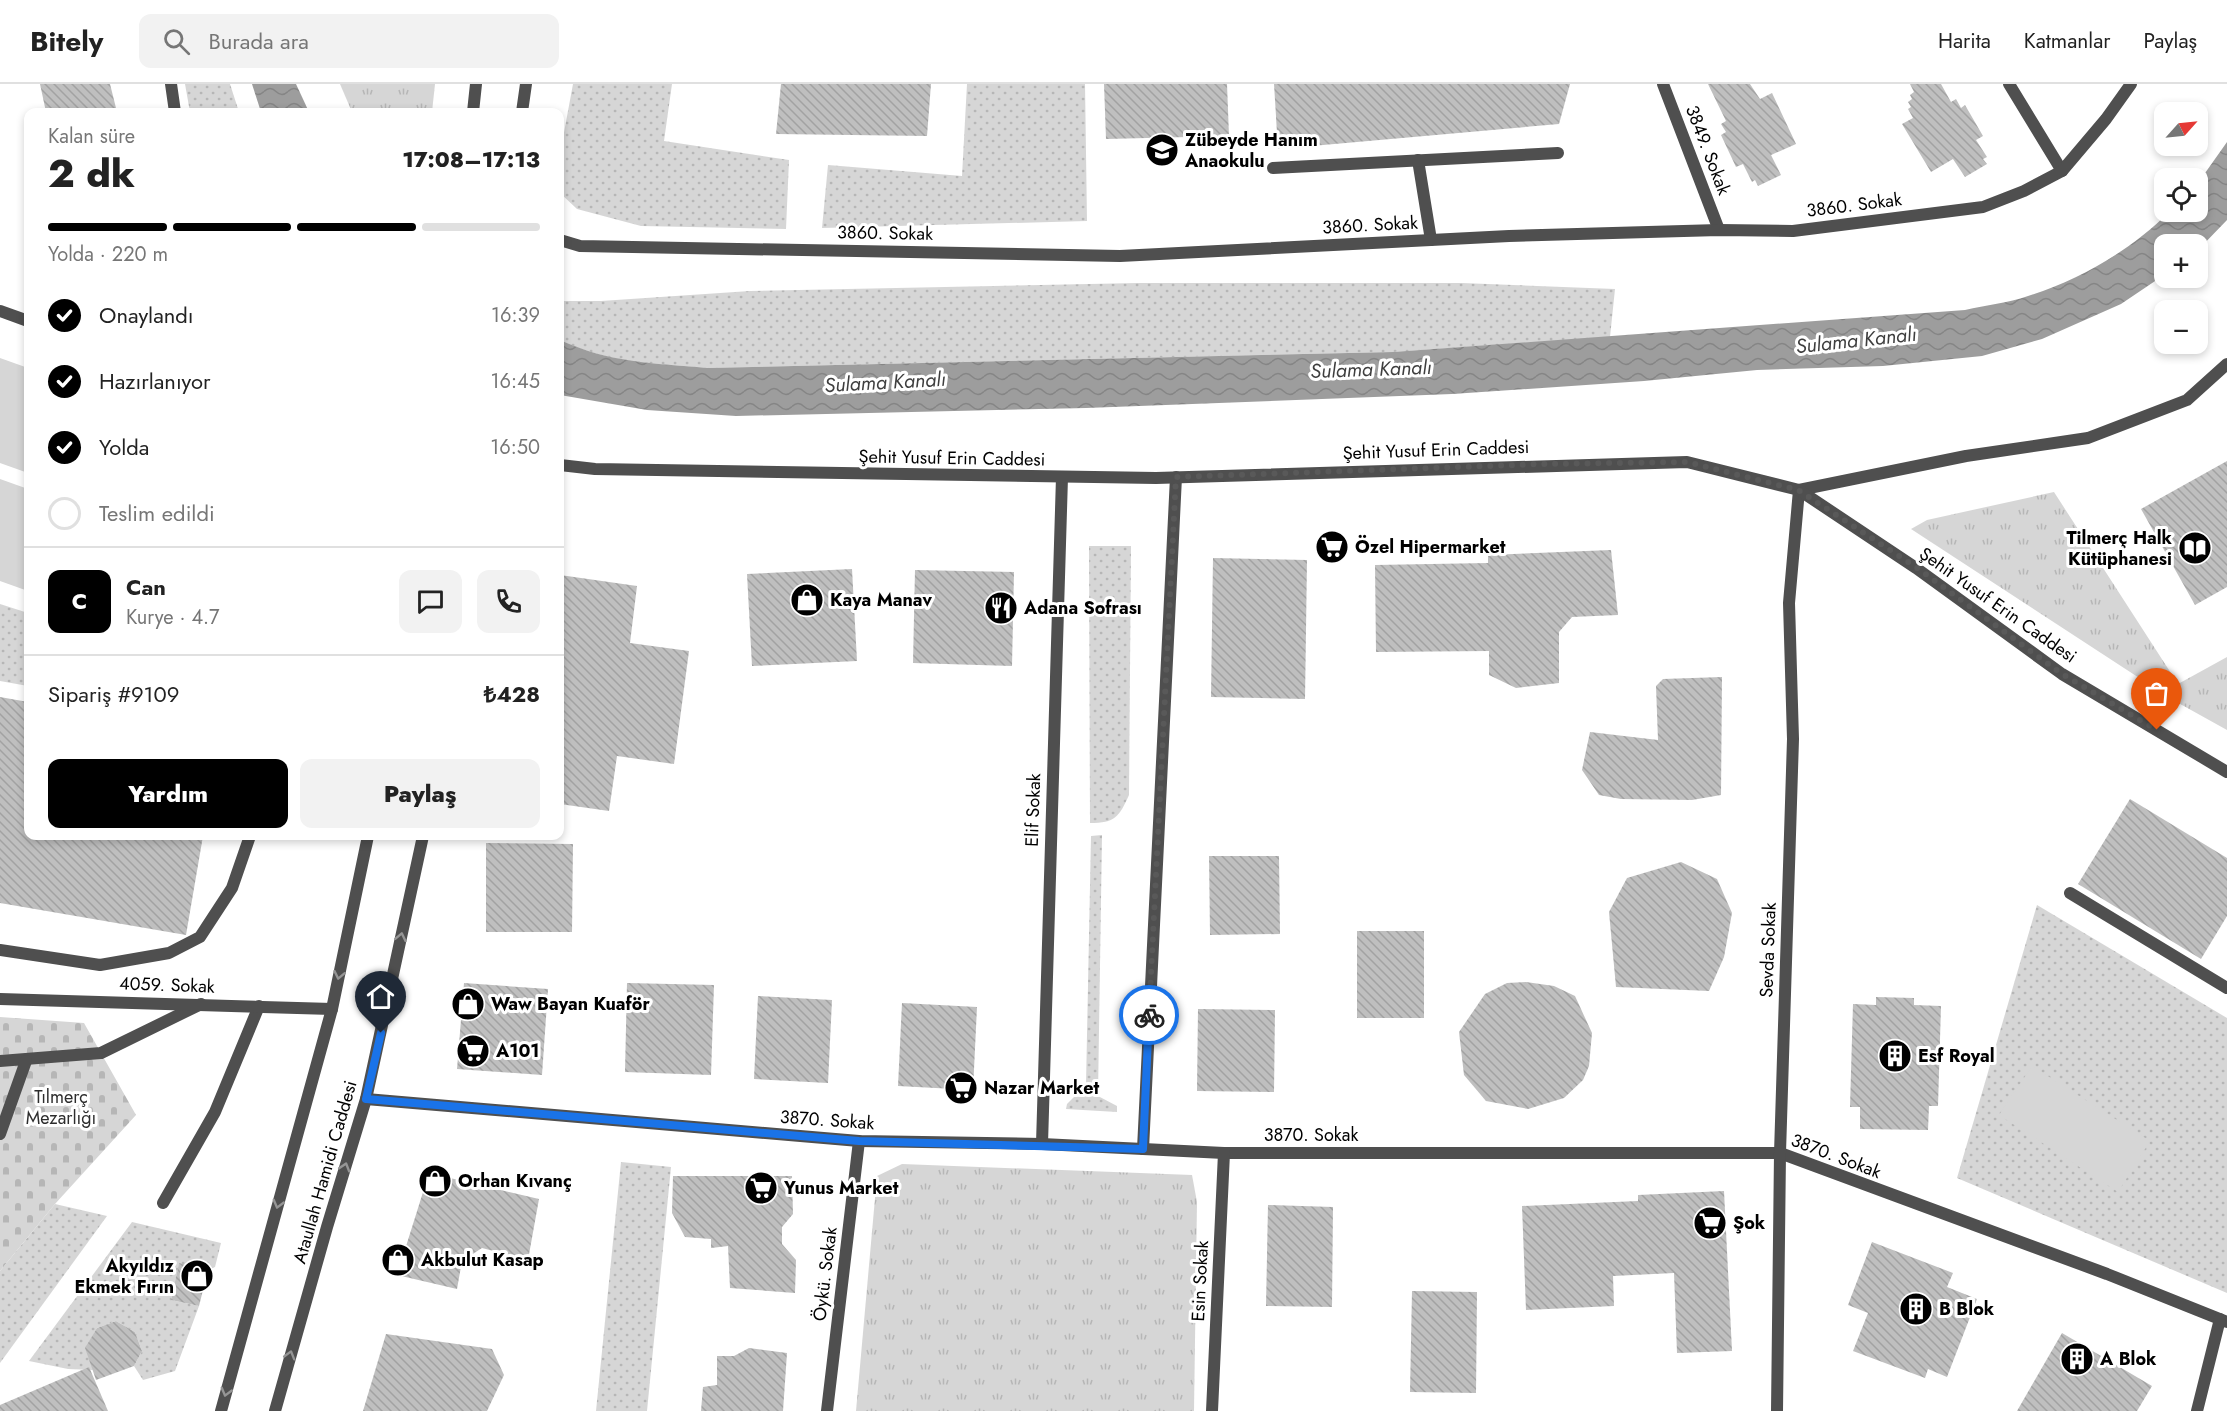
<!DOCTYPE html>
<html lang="tr">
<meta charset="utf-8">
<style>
body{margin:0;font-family:Jost,sans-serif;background:#f2f2f2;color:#222;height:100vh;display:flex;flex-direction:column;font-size:22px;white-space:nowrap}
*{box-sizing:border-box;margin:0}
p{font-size:20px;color:#767676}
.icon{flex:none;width:33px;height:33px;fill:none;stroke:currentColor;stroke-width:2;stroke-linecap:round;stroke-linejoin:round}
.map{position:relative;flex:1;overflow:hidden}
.details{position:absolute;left:24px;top:24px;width:540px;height:732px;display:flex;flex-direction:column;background:#fff;border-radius:12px;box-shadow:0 3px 9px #0003}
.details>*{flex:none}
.needle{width:39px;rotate:63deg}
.tools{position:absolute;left:2154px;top:18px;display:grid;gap:12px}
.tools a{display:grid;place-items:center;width:54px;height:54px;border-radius:12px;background:#fff;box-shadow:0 3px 9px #0003;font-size:30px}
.pin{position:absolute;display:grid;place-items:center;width:51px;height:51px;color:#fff;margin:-62px -26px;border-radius:50% 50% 50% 0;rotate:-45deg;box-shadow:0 0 6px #0007}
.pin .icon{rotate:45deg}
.courier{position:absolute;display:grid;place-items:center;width:60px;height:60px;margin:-30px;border:4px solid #1a73e8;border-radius:50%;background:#fff;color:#222;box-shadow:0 2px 8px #0007}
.head em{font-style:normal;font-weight:800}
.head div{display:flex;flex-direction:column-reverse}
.head{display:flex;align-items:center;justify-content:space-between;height:102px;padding:0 24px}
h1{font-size:39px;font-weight:800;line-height:45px}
.bar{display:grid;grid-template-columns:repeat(4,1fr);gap:9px 6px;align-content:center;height:72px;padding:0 24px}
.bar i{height:8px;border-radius:4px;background:#e0e0e0}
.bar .selected{background:#000}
.bar p{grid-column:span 4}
.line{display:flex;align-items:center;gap:15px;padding:0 24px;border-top:2px solid #e0e0e0}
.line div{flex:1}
.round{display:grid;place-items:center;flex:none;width:63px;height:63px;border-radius:12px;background:#f2f2f2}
ol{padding:0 24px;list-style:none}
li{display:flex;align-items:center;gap:18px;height:66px}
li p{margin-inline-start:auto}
li .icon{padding:6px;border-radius:50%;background:#000;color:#fff;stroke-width:4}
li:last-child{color:#767676}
li i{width:33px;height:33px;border:3px solid #e0e0e0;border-radius:50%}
.primary-button{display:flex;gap:12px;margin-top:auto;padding:12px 24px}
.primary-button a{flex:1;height:69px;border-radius:12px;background:#000;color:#fff;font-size:24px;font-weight:800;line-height:69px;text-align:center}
.primary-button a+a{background:#f2f2f2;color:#222}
header{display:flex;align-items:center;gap:36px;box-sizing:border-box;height:84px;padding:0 30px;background:#fff;border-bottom:2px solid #e0e0e0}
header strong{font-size:28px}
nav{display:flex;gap:33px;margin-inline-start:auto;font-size:21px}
.search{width:420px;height:54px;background:#f2f2f2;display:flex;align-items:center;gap:15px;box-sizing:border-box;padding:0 21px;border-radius:12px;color:#767676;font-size:22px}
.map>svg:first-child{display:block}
.grass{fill:url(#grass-dots)}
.cemetery{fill:url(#cemetery-stones)}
.park{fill:url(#park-tufts)}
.garden{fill:#d6d6d6}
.water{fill:url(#water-waves)}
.building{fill:url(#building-back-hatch)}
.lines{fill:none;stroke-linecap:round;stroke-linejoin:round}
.service{stroke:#4f4f4f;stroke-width:12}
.minor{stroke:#4f4f4f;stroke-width:12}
.tertiary{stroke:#4f4f4f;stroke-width:12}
.oneway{stroke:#959595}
.done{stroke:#595959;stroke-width:6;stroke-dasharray:0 10.8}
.route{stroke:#1a73e8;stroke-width:8}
.labels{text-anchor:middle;stroke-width:6;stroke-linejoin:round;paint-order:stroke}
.poi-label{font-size:18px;font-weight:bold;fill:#000;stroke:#fff;text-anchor:start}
.street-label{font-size:18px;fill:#000;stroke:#fff}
.park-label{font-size:18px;fill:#2d2d2d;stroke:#fff}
.water-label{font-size:20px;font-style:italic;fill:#3e3e3e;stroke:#fff}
</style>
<header>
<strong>Bitely</strong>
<div class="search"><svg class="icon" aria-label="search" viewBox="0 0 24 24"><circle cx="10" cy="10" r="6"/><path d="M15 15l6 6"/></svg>Burada ara</div>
<nav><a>Harita</a><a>Katmanlar</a><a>Paylaş</a></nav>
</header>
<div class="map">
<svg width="2227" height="1327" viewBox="0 0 2227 1327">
<defs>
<pattern id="grass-dots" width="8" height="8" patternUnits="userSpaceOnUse" patternTransform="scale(1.5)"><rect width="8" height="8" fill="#d6d6d6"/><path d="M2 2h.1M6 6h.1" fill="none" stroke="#b6b6b6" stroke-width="1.8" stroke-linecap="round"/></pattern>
<pattern id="cemetery-stones" width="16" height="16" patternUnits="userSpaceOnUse" patternTransform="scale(1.5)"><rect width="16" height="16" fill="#d6d6d6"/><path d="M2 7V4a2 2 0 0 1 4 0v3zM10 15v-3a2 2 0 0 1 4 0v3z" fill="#b6b6b6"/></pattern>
<pattern id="park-tufts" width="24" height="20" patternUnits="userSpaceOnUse" patternTransform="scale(1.5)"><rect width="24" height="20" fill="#d6d6d6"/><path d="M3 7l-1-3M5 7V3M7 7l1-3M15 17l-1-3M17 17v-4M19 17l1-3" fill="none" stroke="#b6b6b6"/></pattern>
<pattern id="water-waves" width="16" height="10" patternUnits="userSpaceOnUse" patternTransform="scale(1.5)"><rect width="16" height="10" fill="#9d9d9d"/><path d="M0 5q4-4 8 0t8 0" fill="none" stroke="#858585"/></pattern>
<pattern id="building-back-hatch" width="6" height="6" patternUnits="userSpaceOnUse" patternTransform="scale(1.5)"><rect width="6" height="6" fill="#bfbfbf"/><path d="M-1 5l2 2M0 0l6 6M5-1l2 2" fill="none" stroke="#a2a2a2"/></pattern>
</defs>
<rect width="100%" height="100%" fill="#fff"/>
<g class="grass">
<polygon points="185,0 230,0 239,28 190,28"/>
<polygon points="573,0 672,0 664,57 789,76 786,145 641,142 577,125 560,109 560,70"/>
<polygon points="967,0 1085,0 1087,137 822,144 828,81 962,92"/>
<path d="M1138,199H1462L1615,205L1610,253L1393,268L707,284C652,279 611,280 560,256V217H601L750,207Z"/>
<path d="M1089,462H1131L1129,711C1119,733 1115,739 1090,739Z"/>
<polygon points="0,520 28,529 28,602 0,597"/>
<polygon points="1102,751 1098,1012 1117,1022 1117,1028 1066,1025 1067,1020 1086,1001 1091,752"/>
<polygon points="2037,821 2227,934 2227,1209 1957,1094"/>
<polygon points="621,1078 671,1083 647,1327 596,1327"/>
<polygon points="55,1120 107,1132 0,1279 0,1187"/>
<polygon points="132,1138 221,1159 215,1183 208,1186 179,1180 171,1216 199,1222 175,1287 143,1296 134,1282 142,1267 135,1248 116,1237 97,1244 86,1264 93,1286 68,1285 29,1277"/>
</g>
<polygon class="cemetery" points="0,933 84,939 136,1031 55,1120 0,1187"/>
<g class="park">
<polygon points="340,0 435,0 432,28 352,28"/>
<polygon points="2054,408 2178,600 2227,573 2227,646 2173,616 1911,445 1927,436"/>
<polygon points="902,1080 1192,1091 1197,1118 1194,1327 856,1327 877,1092"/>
</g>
<g class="garden">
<polygon points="0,274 28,284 28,389 0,379"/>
<polygon points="0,395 28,405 28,507 0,497"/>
<polygon points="2032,982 2150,1057 2118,1108 1999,1031"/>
</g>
<g class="water">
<polygon points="252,0 296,0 309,28 261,28"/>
<path d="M2227,58V136L2198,166V160H2164V191L2121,220L2042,255L1982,272L1883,282L1757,286L1644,297L1452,310L1086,324L736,332L647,326L560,311V256C610,279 653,279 707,284L1393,268L1965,226C1986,221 2008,219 2028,212C2080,196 2131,166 2169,128H2198V99Z"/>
</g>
<g class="building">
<polygon points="40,0 110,0 117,28 46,28"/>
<polygon points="781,0 931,0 927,52 776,50"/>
<polygon points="1104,0 1227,0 1229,52 1106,55"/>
<polygon points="1274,0 1570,0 1559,40 1278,65"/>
<polygon points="1708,0 1750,0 1760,15 1772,9 1796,60 1771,71 1781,91 1758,102 1755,96 1752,98 1743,80 1736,83 1721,51 1726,48 1721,40 1726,37"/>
<polygon points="1910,0 1941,0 1951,18 1956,15 1961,24 1965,21 1983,52 1976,56 1987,73 1983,75 1987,80 1965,93 1953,75 1931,88 1902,40 1913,34 1908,25 1911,23 1908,18 1912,15 1910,11 1914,8"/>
<polygon points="2227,377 2227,503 2195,521 2141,425"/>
<polygon points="1611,466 1618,531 1572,533 1559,548 1559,599 1516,604 1489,591 1489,567 1376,568 1375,481 1488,479 1488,471"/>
<polygon points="1213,474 1307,476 1305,615 1211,613"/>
<polygon points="852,485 857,577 752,582 747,490"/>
<polygon points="915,486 1014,488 1012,582 913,579"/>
<polygon points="560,491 637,502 630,559 689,567 674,680 617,672 609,727 560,720"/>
<polygon points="1722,593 1721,711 1692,716 1621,715 1599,711 1582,686 1590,648 1658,656 1656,602 1663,595"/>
<polygon points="0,613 28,618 28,752 203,752 186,851 0,819"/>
<polygon points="2130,715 2227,774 2227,832 2201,875 2078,800"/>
<polygon points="486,759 573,760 572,848 486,848"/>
<polygon points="1209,772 1279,772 1280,850 1210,851"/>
<polygon points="1681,778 1717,795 1732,829 1724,873 1709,907 1616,903 1609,828 1627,794"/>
<rect x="1357" y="847" width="67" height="87"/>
<polygon points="1526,898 1554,902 1575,912 1592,949 1589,982 1583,996 1564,1014 1528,1025 1486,1017 1464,991 1459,948 1485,910 1507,899"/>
<polygon points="464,899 548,905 542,991 457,985"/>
<polygon points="627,899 714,901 711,991 625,988"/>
<polygon points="758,912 832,916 828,999 754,995"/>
<polygon points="1876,913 1914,914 1914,921 1941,922 1938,1022 1929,1022 1928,1046 1860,1045 1860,1023 1850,1023 1853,920 1876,921"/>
<polygon points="902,919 977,923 973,1006 898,1002"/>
<polygon points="1198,925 1275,926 1274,1008 1197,1007"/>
<polygon points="429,1089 539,1115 528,1176 482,1164 462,1177 457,1205 397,1191"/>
<polygon points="673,1092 792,1092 793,1130 782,1143 782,1160 796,1176 795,1209 730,1204 728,1162 711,1164 711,1155 685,1153 672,1129"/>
<polygon points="1724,1107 1732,1267 1677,1269 1674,1189 1613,1192 1614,1222 1526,1226 1522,1122 1638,1117 1638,1111"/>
<polygon points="1268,1121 1333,1123 1332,1223 1266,1222"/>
<polygon points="1872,1158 1953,1189 1947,1203 1977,1215 1947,1293 1928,1285 1925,1294 1853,1267 1868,1229 1848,1221"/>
<polygon points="179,1179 208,1186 199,1222 171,1216"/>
<polygon points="1412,1207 1477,1208 1476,1309 1410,1308"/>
<polygon points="116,1237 135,1248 142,1267 134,1282 96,1296 85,1264 97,1244"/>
<polygon points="2062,1249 2152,1302 2137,1327 2017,1327"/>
<polygon points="386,1250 492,1265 504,1291 487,1327 363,1327"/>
<polygon points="749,1264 787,1269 783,1327 701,1327 703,1303 717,1301 717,1272 734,1272"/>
<polygon points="89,1283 108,1327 0,1327 0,1321"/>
</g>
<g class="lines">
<g class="service">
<polyline points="1418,76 1431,156"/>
<polyline points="1273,84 1558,69"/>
<polyline points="2070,809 2227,904"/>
<polyline points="0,866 100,881 169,869 200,853 232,804 250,752"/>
<polyline points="0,977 101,969 201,920"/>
<polyline points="0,1050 26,977"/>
<polyline points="163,1119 215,1028 259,922"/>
</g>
<g class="minor">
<polyline points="171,0 175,28"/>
<polyline points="1663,0 1719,146"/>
<polyline points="2009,0 2062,87"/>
<polyline points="560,156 580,162 1120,172 1509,152 1719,146 1793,147 1983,123 2024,107 2062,87 2106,35 2131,0"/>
<polyline points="0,227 28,237"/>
<polyline points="0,915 332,925"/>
<polyline points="366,1015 859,1057 1042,1060 1224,1069 1780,1069 2107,1190 2227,1238"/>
<polyline points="1042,1060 1062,393"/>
<polyline points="1143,1065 1176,393"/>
<polyline points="827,1327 859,1057"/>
<polyline points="1212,1327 1224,1069"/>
<polyline points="1777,1327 1780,1069 1793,655 1789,519 1799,406 1966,372 2088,354 2187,316 2227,280"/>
<polyline points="2197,1327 2220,1235"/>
</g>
<g class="tertiary">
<polyline points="473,28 476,0"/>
<polyline points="522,28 526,0"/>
<polyline points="560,381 595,385 1156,394 1687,378 1799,406 1916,484 2062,590 2227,688"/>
<polyline points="221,1327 332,925 368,752"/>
<polyline points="275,1327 327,1143 366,1015 423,752"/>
</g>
</g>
<defs><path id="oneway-chevron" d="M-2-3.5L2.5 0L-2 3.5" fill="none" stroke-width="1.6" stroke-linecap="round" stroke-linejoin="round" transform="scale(1.5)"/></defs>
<g class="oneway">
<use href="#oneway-chevron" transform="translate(401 853) rotate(-78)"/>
<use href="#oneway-chevron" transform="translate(339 891) rotate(102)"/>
<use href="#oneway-chevron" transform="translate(345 1083) rotate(-73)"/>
<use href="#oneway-chevron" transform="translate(278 1120) rotate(105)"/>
<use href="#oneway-chevron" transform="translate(290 1271) rotate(-74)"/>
<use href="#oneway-chevron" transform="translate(226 1308) rotate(105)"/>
</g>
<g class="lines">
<polyline class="done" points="1149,931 1176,393 1544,380 1687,378 1798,406 1916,483 2062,590 2157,646"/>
<polyline class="route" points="381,949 366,1015 859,1057 1143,1065 1149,931"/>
</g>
<defs>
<g id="school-disc" transform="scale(1.725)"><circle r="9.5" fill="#000" stroke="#fff"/><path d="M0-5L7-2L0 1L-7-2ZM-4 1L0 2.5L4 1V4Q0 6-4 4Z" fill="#fff"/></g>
<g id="supermarket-disc" transform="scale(1.725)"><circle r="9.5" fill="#000" stroke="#fff"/><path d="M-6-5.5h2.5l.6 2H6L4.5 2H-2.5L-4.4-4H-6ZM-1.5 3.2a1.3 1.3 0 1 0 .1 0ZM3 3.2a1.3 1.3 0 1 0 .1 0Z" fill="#fff"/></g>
<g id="library-disc" transform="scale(1.725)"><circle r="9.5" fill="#000" stroke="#fff"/><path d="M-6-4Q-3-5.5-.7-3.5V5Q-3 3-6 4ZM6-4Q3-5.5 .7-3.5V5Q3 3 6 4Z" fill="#fff"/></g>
<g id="shop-disc" transform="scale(1.725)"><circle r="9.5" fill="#000" stroke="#fff"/><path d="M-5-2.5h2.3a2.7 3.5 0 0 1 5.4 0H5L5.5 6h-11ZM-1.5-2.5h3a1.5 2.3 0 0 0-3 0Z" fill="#fff"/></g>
<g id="restaurant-disc" transform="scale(1.725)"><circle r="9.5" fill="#000" stroke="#fff"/><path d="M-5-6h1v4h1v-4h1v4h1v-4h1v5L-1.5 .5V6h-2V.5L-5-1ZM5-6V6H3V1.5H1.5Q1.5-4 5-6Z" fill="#fff"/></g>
<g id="building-disc" transform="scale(1.725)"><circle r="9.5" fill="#000" stroke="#fff"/><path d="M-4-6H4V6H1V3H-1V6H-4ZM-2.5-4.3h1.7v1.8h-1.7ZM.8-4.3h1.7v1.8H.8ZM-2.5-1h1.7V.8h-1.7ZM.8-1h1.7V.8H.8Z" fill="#fff"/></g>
</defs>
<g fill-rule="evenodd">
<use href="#school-disc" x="1162" y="66"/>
<use href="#supermarket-disc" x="1332" y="463"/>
<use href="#library-disc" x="2195" y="464"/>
<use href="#shop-disc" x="807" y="516"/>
<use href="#restaurant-disc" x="1001" y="524"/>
<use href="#shop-disc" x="468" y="920"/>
<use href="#supermarket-disc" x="473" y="967"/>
<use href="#building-disc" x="1895" y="972"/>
<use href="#supermarket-disc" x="961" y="1004"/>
<use href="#shop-disc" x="435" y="1097"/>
<use href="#supermarket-disc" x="761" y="1104"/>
<use href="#supermarket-disc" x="1710" y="1139"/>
<use href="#shop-disc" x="398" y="1176"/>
<use href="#shop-disc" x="197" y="1192"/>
<use href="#building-disc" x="1916" y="1225"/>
<use href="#building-disc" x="2077" y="1275"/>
</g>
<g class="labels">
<g class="poi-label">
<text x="1185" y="62">Zübeyde Hanım<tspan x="1185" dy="21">Anaokulu</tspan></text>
<text x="2172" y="460" text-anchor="end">Tilmerç Halk<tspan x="2172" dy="21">Kütüphanesi</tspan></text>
<text x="1355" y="469">Özel Hipermarket</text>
<text x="830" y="522">Kaya Manav</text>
<text x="1024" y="530">Adana Sofrası</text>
<text x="491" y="926">Waw Bayan Kuaför</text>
<text x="496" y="973">A101</text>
<text x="1918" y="978">Esf Royal</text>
<text x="984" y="1010">Nazar Market</text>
<text x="458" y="1103">Orhan Kıvanç</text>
<text x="784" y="1110">Yunus Market</text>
<text x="1733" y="1145">Şok</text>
<text x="421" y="1182">Akbulut Kasap</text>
<text x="174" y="1188" text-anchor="end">Akyıldız<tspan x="174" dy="21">Ekmek Fırın</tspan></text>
<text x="1939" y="1231">B Blok</text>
<text x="2100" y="1281">A Blok</text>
</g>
<g class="street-label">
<text transform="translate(1708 66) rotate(69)" y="6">3849. Sokak</text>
<text transform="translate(1854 121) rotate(-7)" y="6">3860. Sokak</text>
<text transform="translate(1370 141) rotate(-3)" y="6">3860. Sokak</text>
<text transform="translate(885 149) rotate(1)" y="6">3860. Sokak</text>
<text transform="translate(1436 366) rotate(-2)" y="6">Şehit Yusuf Erin Caddesi</text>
<text transform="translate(952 374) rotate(1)" y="6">Şehit Yusuf Erin Caddesi</text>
<text transform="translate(1998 521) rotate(35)" y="6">Şehit Yusuf Erin Caddesi</text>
<text transform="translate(1033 726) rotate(-88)" y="6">Elif Sokak</text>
<text transform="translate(1768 866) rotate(-88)" y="6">Sevda Sokak</text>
<text transform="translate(167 901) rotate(2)" y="6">4059. Sokak</text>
<text transform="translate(827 1036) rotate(4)" y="6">3870. Sokak</text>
<text x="1311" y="1057">3870. Sokak</text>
<text transform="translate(1836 1072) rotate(21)" y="6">3870. Sokak</text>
<text transform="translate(325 1088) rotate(-74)" y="6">Ataullah Hamidi Caddesi</text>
<text transform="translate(825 1190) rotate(-83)" y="6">Öykü. Sokak</text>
<text transform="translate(1200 1197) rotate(-87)" y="6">Esin Sokak</text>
</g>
<g class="park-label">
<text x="61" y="1019">Tılmerç<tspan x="61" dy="21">Mezarlığı</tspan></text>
</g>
<g class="water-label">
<text transform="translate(1856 256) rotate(-6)" y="7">Sulama Kanalı</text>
<text transform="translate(1371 285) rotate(-2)" y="7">Sulama Kanalı</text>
<text transform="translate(885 298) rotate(-3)" y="7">Sulama Kanalı</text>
</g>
</g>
</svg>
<div class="tools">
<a><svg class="needle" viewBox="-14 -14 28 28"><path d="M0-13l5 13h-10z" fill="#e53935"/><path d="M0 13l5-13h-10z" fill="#767676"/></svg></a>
<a><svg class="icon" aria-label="locate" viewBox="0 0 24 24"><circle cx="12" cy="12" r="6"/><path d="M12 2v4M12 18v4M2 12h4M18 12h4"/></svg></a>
<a>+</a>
<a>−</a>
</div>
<div class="pin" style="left:2157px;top:646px;background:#ea580c"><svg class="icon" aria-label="bag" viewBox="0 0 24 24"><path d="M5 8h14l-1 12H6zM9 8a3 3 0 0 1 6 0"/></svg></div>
<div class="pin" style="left:381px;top:949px;background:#1f2937"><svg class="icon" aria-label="home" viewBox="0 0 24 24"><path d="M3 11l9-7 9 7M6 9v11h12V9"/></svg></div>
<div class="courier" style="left:1149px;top:931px"><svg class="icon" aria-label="bike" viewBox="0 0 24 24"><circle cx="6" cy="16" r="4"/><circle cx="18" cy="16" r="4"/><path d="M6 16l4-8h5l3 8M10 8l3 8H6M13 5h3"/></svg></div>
<section class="details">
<div class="head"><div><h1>2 dk</h1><p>Kalan süre</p></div><em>17:08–17:13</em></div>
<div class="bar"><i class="selected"></i><i class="selected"></i><i class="selected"></i><i></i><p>Yolda · 220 m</p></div>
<ol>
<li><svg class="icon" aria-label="check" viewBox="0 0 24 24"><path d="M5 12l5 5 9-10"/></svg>Onaylandı<p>16:39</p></li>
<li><svg class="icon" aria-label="check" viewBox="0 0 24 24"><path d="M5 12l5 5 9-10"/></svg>Hazırlanıyor<p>16:45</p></li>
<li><svg class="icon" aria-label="check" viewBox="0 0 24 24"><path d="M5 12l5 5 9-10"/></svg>Yolda<p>16:50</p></li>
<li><i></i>Teslim edildi</li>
</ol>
<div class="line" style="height:108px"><b class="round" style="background:#000;color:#fff">C</b><div><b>Can</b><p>Kurye · 4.7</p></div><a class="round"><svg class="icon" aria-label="chat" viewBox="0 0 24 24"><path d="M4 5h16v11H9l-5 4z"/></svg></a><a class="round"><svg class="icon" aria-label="phone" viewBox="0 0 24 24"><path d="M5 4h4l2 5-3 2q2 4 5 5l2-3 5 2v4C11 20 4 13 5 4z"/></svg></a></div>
<div class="line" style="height:78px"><div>Sipariş #9109</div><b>₺428</b></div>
<div class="primary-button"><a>Yardım</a><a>Paylaş</a></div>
</section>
</div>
